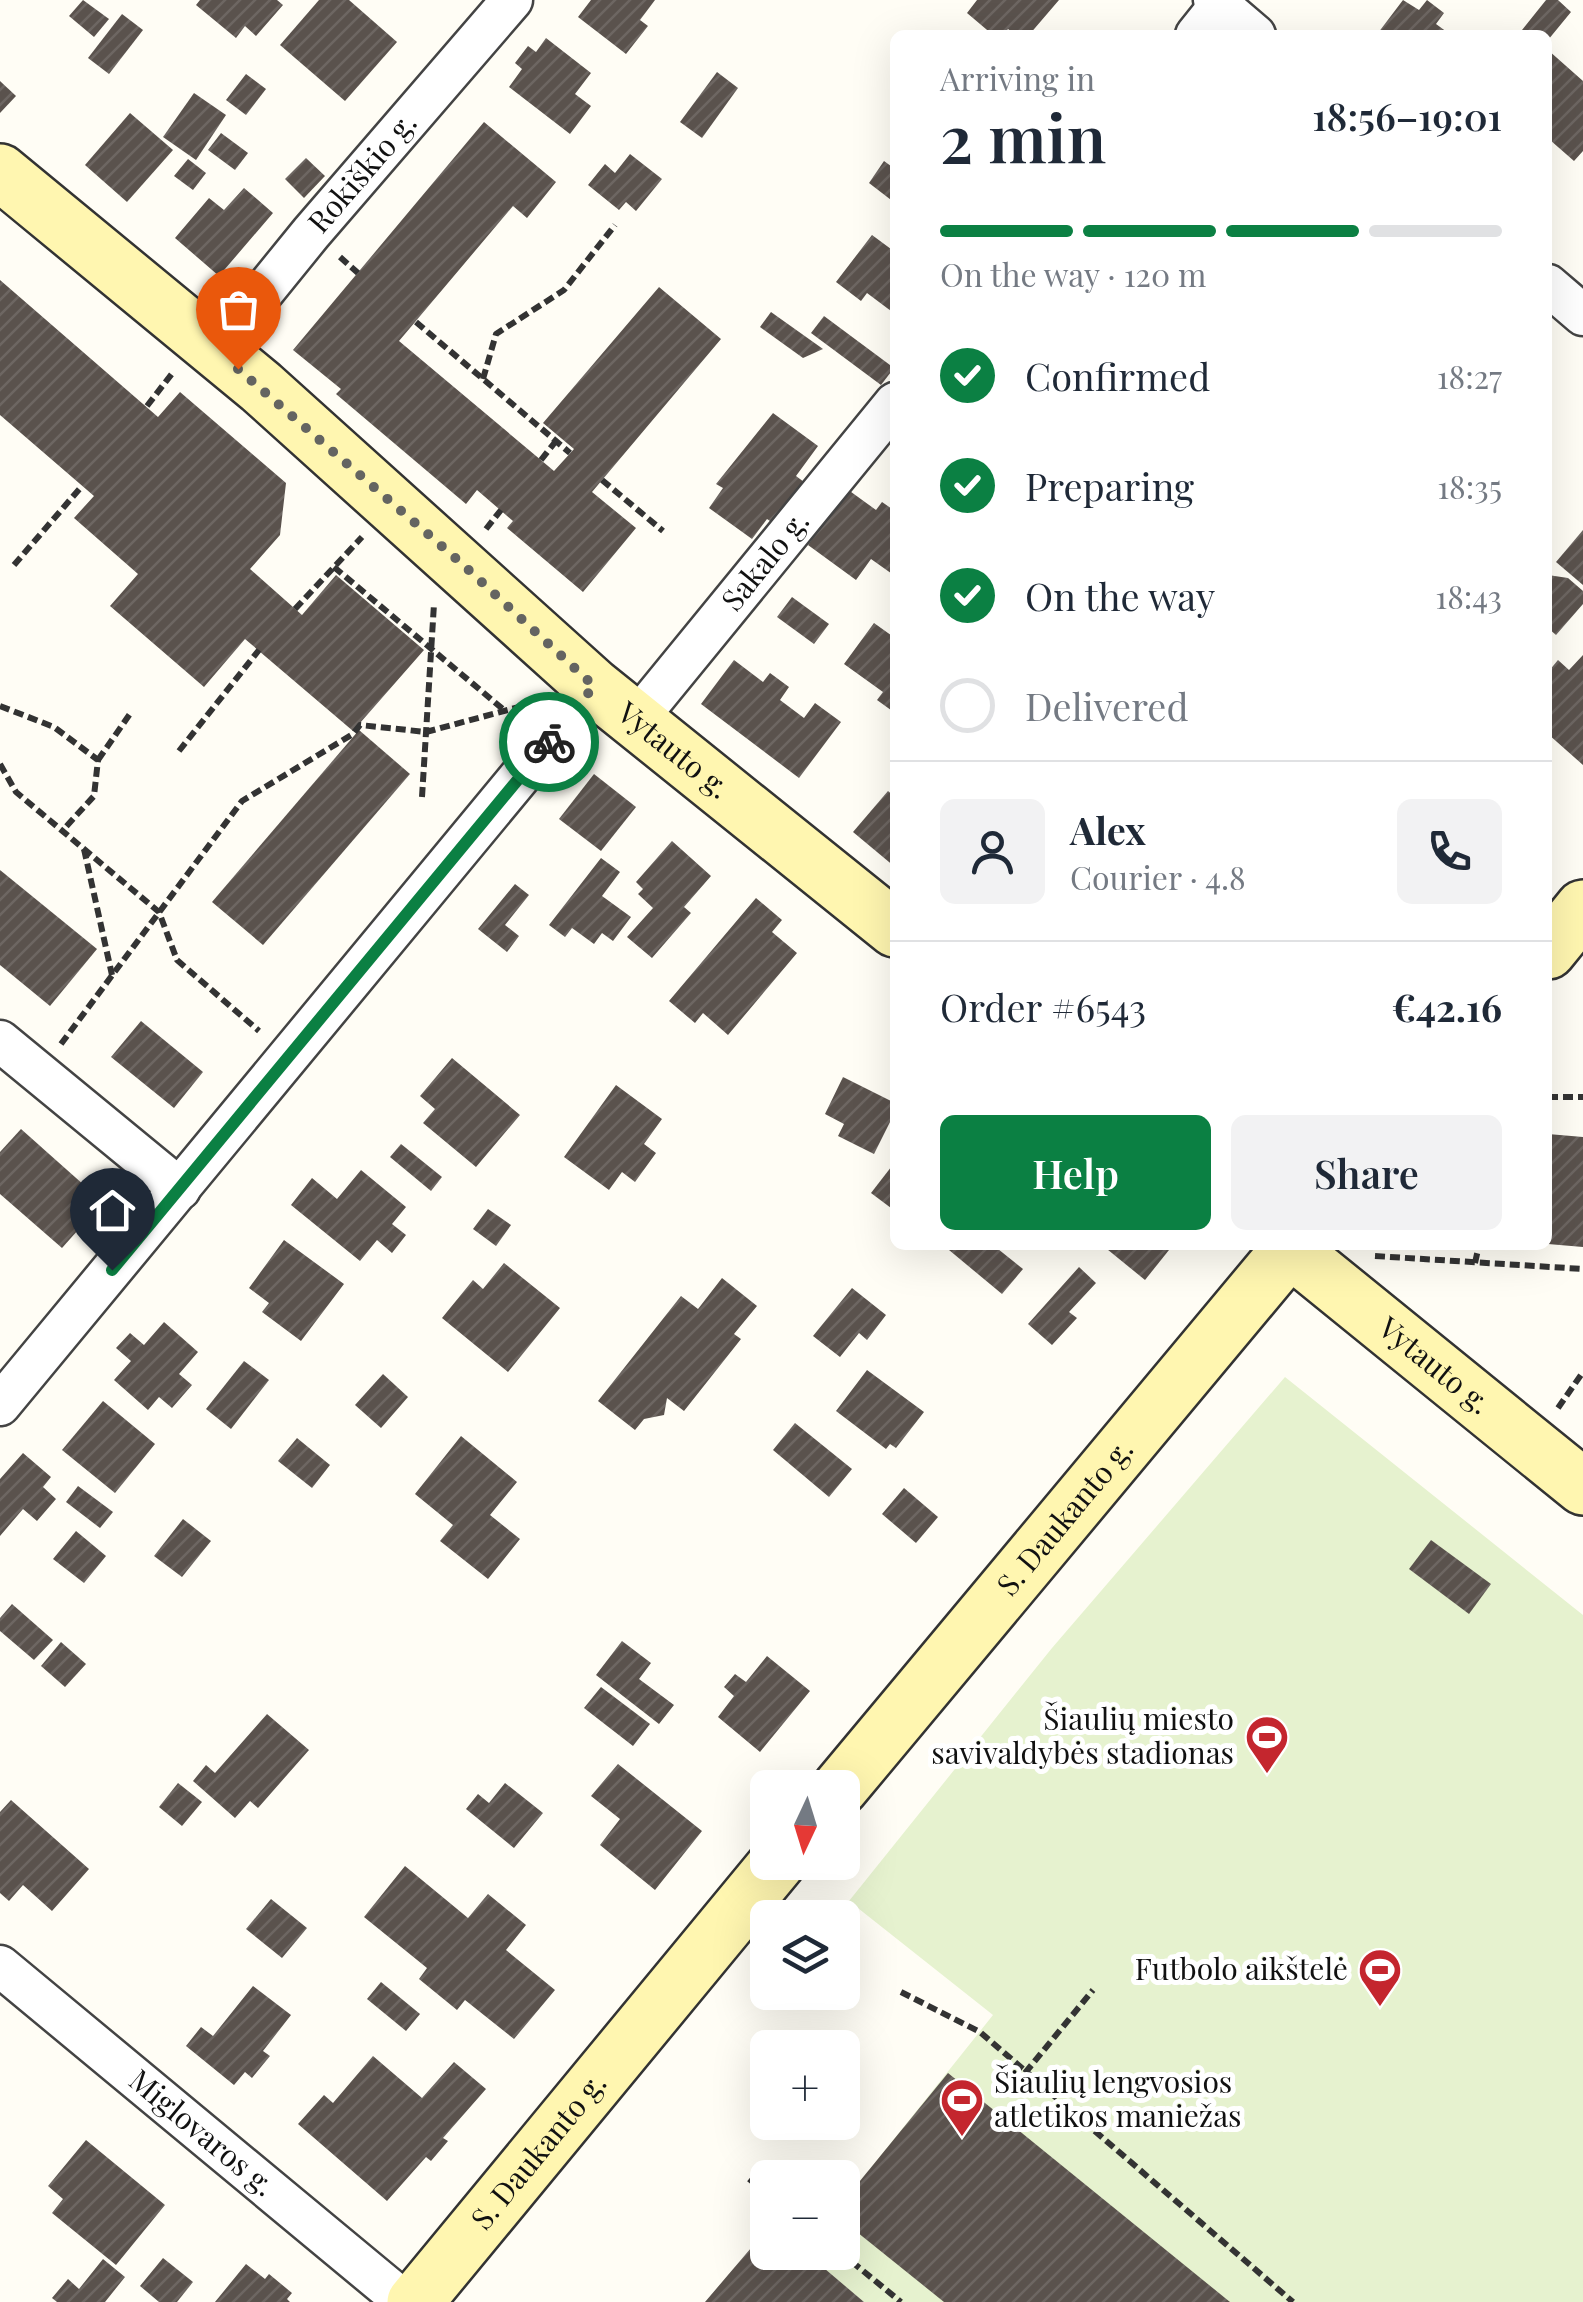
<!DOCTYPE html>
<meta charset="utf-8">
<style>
body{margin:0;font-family:"Playfair Display",serif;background:#f2f2f3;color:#1f2937;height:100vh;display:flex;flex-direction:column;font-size:38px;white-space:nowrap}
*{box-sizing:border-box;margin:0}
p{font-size:32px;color:#747a83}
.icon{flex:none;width:55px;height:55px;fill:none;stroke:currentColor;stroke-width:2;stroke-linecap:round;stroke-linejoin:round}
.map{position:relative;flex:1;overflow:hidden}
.sheet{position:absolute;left:890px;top:30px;width:662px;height:1220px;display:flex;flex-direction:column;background:#fff;border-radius:15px;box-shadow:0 10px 40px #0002}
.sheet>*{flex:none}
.needle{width:65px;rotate:184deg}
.buttons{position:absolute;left:750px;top:1770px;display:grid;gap:20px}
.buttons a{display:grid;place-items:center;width:110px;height:110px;border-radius:15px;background:#fff;box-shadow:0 10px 40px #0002;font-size:50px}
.pin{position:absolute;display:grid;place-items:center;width:85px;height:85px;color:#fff;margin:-102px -42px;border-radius:50% 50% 50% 0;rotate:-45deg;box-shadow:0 0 10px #0007}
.pin .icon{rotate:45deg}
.courier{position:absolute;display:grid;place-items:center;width:100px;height:100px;margin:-50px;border:8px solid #0b8043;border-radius:50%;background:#fff;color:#222;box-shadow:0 2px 12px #0007}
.overview em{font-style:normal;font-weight:600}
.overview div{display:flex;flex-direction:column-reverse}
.overview{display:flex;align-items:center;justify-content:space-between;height:170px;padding:0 50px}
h1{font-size:65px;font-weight:600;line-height:75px}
.bar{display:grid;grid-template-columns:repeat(4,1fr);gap:15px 10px;align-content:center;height:120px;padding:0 50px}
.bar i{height:12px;border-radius:8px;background:#e0e1e3}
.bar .active{background:#0b8043}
.bar p{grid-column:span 4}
.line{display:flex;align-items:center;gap:25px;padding:0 50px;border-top:2px solid #e0e1e3}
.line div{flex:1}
.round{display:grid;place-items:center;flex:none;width:105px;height:105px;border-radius:15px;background:#f2f2f3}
ol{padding:0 50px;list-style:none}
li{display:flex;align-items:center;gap:30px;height:110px}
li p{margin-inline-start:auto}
li .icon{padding:10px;border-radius:50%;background:#0b8043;color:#fff;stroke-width:4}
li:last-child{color:#747a83}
li i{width:55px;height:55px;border:5px solid #e0e1e3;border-radius:50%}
.primary-button{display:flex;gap:20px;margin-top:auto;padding:20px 50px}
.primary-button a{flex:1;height:115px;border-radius:15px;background:#0b8043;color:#fff;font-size:40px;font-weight:600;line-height:115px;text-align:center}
.primary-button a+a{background:#f2f2f3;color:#1f2937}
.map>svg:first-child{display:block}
.pitch{fill:#e6f2cf}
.building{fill:url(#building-hatch)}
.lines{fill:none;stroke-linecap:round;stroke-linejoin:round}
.street-casing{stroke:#444;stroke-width:45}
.secondary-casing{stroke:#333;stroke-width:60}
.path{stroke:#333;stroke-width:6;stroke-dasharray:10 5;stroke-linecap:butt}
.street{stroke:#fff;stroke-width:40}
.secondary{stroke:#fff6b0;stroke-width:55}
.done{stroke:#646461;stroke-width:10;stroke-dasharray:0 18}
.route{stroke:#0b8043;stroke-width:12}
.labels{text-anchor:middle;stroke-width:10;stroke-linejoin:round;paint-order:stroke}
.street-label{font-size:30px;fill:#111;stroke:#fff}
.poi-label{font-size:30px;fill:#111;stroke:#fff;text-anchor:end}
</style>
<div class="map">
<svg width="1583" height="2302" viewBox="0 0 1583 2302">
<defs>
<pattern id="building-hatch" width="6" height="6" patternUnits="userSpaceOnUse" patternTransform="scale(2.5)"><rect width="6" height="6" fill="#5a524d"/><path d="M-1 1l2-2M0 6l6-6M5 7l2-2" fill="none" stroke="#6d6662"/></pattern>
</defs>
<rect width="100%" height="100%" fill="#fffdf5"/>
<polygon class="pitch" points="1285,1377 1583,1615 1583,2302 864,2302 805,2253 842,2252 843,2203 993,2015 849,1901 1052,1648"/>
<g class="building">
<polygon points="83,0 109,19 94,37 69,16"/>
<polygon points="200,0 277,0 283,5 256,36 245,26 236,38 196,5"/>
<polygon points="319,0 349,0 397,42 345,101 280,45"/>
<polygon points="591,0 655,0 640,20 648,26 626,54 578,17"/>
<polygon points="977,0 1059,0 1029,35 1016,35 1008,29 1003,35 993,35 967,13"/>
<polygon points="1403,0 1419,10 1427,0 1444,13 1436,24 1451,35 1381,35 1378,33"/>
<polygon points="1546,0 1558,0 1571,12 1548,40 1548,35 1518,35"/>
<polygon points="122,14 143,30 109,74 88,58"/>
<polygon points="546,38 591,73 575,94 591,106 570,134 509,87 522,69 515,63 528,46 536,52"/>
<polygon points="1548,50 1583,81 1583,151 1574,161 1550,140 1548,143"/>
<polygon points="717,72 738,88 702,138 680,122"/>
<polygon points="246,74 266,89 246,115 226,100"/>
<polygon points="0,81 16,96 0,113"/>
<polygon points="194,93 226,115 196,160 163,137"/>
<polygon points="130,113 173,150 127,202 85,165"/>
<polygon points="484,122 556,182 527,218 513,206 399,341 554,471 574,449 543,423 659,287 721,339 592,492 636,528 583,592 507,528 513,521 477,490 466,504 336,394 341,389 293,350"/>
<polygon points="221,133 248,153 235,170 208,150"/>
<polygon points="630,154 662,179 636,211 626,202 619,210 588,185 605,164 615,173"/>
<polygon points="306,158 325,176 304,198 285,179"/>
<polygon points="188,159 206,173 193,190 174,176"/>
<polygon points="884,161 895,169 895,203 869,183"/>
<polygon points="244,188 273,213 219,276 175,238 209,198 224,210"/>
<polygon points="872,235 895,252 895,314 867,293 861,301 836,282"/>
<polygon points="0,280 158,417 180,392 286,483 280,535 250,569 302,615 336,575 424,650 353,731 245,639 204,687 110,606 138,574 74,518 94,496 0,415"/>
<polygon points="771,312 823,349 803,358 760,327"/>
<polygon points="824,316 894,368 881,385 811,333"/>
<polygon points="773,413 818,446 796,476 804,482 773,523 767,519 752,539 709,508 723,488 716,484"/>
<polygon points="847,489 876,510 882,502 895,511 895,576 871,559 856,580 808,545"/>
<polygon points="1583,530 1583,585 1556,562"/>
<polygon points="1548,575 1568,578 1583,591 1583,604 1556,635 1548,628"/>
<polygon points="792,597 829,624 814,644 777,617"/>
<polygon points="874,623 895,638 895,713 877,700 883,692 844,664"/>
<polygon points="1583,655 1583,765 1548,734 1548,672 1558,660 1569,670"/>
<polygon points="734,660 763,682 770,673 789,687 780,700 804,718 815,703 841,722 799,778 701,704"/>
<polygon points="359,730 410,774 263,945 212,902"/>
<polygon points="594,774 636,807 601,851 559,819"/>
<polygon points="888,791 895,797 895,867 853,832"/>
<polygon points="672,841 711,876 684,907 691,913 652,958 627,937 653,908 638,894 643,889 636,882"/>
<polygon points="601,858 620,872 602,896 631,917 613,941 602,933 594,944 572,928 565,937 549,925"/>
<polygon points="0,870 97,949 50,1006 0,965"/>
<polygon points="515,884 529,895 505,925 519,936 507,952 478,929"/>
<polygon points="756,898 782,920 772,932 797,953 728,1035 703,1013 695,1023 669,1001"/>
<polygon points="141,1021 203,1072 174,1108 111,1057"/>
<polygon points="452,1058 520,1115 476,1167 423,1123 435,1109 420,1096"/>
<polygon points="843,1077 895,1103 895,1112 874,1154 838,1136 844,1124 825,1114"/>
<polygon points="616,1085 662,1119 644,1144 656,1153 635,1182 622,1172 609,1190 564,1157"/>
<polygon points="21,1129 103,1202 62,1248 0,1194 0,1152"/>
<polygon points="1548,1134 1583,1137 1583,1247 1548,1244"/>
<polygon points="401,1144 442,1177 431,1191 390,1157"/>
<polygon points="895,1162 895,1211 871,1193"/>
<polygon points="361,1170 406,1207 392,1224 406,1235 392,1253 377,1240 360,1261 291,1205 312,1178 337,1199"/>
<polygon points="488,1209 511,1225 496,1246 473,1229"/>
<polygon points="284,1240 344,1284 301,1341 262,1312 269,1303 249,1288"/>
<polygon points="943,1245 993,1245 1023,1269 1002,1294"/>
<polygon points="1102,1245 1173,1245 1145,1280"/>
<polygon points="504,1263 560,1308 508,1372 442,1318 473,1280 483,1289"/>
<polygon points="1079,1267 1096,1283 1069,1312 1077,1318 1052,1345 1028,1324"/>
<polygon points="722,1278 757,1306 734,1334 741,1339 684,1411 667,1398 664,1415 644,1419 635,1430 598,1401 681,1296 698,1309"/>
<polygon points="852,1288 886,1315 867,1340 859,1333 840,1357 813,1336"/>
<polygon points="164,1322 198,1352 179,1374 192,1385 172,1408 159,1397 148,1410 114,1380 131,1361 116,1348 130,1333 144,1345"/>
<polygon points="244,1361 269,1380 231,1429 206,1409"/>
<polygon points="867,1370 924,1412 896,1448 890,1444 886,1449 836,1411"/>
<polygon points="383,1374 408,1397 381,1428 355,1405"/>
<polygon points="103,1401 155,1444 115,1493 62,1450"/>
<polygon points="795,1423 852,1469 829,1497 773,1450"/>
<polygon points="461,1436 517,1482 490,1515 520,1539 488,1579 440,1541 453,1525 415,1494"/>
<polygon points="297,1438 330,1465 312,1488 278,1461"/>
<polygon points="23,1453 51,1477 43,1487 56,1499 37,1521 23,1509 0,1536 0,1479"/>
<polygon points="78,1486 113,1512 100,1528 66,1502"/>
<polygon points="904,1488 938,1517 916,1543 882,1514"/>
<polygon points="183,1519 211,1541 182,1577 154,1556"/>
<polygon points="76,1531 106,1556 84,1583 53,1559"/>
<polygon points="1431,1540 1491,1584 1469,1614 1409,1569"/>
<polygon points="12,1604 53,1640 34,1660 0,1631 0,1618"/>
<polygon points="622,1641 651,1663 639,1679 674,1705 659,1724 596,1675"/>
<polygon points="61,1642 86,1664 65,1687 41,1666"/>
<polygon points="767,1656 810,1691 760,1752 718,1717 734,1696 724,1687 735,1674 746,1682"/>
<polygon points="601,1687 650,1724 633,1746 584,1708"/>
<polygon points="267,1714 309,1750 258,1808 250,1801 235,1818 193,1781 206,1765 215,1773"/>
<polygon points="618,1764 702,1831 655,1890 600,1845 620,1819 591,1796"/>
<polygon points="178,1783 202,1802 182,1826 159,1807"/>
<polygon points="505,1783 543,1813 514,1848 466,1809 478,1794 489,1803"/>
<polygon points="11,1800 89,1869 52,1911 23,1885 9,1901 0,1893 0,1812"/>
<polygon points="405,1866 468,1918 488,1894 526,1925 506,1950 555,1990 514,2039 465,2000 457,2010 419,1979 427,1968 364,1917"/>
<polygon points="271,1899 307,1928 282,1958 246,1929"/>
<polygon points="381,1982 420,2014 406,2031 367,1999"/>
<polygon points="253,1986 291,2015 263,2051 270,2056 252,2078 245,2072 234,2085 186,2046 201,2027 213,2036"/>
<polygon points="373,2056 422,2098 454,2062 486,2089 443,2138 448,2141 431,2161 426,2157 387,2201 298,2124 324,2095 333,2103"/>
<polygon points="948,2073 1230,2302 944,2302 842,2220 842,2203"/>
<polygon points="86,2140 165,2205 116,2265 52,2213 63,2199 48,2186"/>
<polygon points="768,2228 768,2252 805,2252 864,2302 705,2302"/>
<polygon points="163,2258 193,2282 177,2302 159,2302 140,2286"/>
<polygon points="103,2259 125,2277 105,2302 57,2302 52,2298 68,2279 79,2289"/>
<polygon points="246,2264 265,2279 269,2274 292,2293 287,2299 290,2302 215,2302"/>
</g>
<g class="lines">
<g class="street-casing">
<g id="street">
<polyline points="1214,0 1255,35"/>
<polyline points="1196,35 1220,5"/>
<polyline points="1548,285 1583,315"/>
<path id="s1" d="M216,350L311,233L512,0"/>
<path id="s2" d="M636,720L895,403"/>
<polyline points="0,1041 180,1189"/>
<polyline points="0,1405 594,687"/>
<path id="s3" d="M0,1966L405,2302"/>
</g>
</g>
<g class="secondary-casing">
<g id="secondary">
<path id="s4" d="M0,172L261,387L594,687L895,929"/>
<polyline points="1548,951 1583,908"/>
<path id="s5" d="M1285,1245L1583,1487"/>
<path id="s6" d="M840,1788L1293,1245"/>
<path id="s7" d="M415,2302L778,1862"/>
</g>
</g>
<g class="path">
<polyline points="340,257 358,273"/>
<polyline points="416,322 570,453"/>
<polyline points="483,379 496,334 564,290 615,225"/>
<polyline points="147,406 174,371"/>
<polyline points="541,460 556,441"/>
<polyline points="602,480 663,531"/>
<polyline points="486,529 501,510"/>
<polyline points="14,565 82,486"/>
<polyline points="334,567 504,710"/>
<polyline points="295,609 362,537"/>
<polyline points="0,706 54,727 98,760 94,796 63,830"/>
<polyline points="179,751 259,650"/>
<polyline points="98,760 132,711"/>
<polyline points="0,764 16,792 159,912 177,960 259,1031"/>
<polyline points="422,797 434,604"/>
<polyline points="84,849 112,975"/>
<polyline points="61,1044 242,801 353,734 360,725 426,732 530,704"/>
<polyline points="1548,1097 1583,1097"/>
<polyline points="1375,1256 1583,1269"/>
<polyline points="1475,1263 1479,1245"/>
<polyline points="1558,1408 1583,1372"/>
<polyline points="901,1992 980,2032 1293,2302"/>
<polyline points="1025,2073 1093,1990"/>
<polyline points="749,2179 768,2194"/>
<polyline points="840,2252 901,2302"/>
</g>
<use href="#street" class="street"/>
<use href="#secondary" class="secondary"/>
</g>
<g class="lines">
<polyline class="done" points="238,369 460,562 594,686 549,742"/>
<polyline class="route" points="112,1270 549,742"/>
</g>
<defs>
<g id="stadium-pin" transform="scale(2.25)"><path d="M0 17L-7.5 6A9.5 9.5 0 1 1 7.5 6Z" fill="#c4262e" stroke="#fff"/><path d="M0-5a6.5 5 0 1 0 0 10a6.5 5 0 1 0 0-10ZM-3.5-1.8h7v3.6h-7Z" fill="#fff"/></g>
</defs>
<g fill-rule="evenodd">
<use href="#stadium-pin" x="1267" y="1737"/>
<use href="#stadium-pin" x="1380" y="1970"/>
<use href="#stadium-pin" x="962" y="2100"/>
</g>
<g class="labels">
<g class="street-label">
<text dy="10" stroke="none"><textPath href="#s1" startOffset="230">Rokiškio g.</textPath></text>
<text dy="10" stroke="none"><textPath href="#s2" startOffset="205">Sakalo g.</textPath></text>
<text dy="10" stroke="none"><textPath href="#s4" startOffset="888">Vytauto g.</textPath></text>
<text dy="10" stroke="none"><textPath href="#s5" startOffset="192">Vytauto g.</textPath></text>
<text dy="10" stroke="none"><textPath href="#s6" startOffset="352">S. Daukanto g.</textPath></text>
<text dy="10" stroke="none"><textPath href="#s3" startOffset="262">Miglovaros g.</textPath></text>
<text dy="10" stroke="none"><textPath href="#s7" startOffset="195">S. Daukanto g.</textPath></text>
</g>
<g class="poi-label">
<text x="1234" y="1730">Šiaulių miesto<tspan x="1234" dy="34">savivaldybės stadionas</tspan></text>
<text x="1348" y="1980">Futbolo aikštelė</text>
<text x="994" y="2093" text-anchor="start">Šiaulių lengvosios<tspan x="994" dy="34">atletikos maniežas</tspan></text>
</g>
</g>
</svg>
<div class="buttons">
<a><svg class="needle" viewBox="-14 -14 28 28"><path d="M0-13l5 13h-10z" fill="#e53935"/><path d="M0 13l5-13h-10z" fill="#747a83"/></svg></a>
<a><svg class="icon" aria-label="layers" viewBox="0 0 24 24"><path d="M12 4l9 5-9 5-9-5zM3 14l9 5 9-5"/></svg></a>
<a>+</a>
<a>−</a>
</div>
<div class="pin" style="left:238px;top:369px;background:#ea580c"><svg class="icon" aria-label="bag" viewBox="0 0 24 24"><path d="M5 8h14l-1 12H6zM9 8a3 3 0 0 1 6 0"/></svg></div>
<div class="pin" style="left:112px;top:1270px;background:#1f2937"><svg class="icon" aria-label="home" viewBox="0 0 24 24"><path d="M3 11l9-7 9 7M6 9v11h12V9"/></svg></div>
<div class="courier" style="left:549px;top:742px"><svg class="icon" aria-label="bike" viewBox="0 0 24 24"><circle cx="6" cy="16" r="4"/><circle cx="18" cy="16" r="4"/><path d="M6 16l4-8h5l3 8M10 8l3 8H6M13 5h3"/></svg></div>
<section class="sheet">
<div class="overview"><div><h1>2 min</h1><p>Arriving in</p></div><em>18:56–19:01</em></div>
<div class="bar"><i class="active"></i><i class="active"></i><i class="active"></i><i></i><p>On the way · 120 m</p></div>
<ol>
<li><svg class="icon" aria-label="check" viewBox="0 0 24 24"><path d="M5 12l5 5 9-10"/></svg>Confirmed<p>18:27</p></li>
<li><svg class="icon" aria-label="check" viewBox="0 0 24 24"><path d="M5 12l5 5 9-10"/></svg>Preparing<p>18:35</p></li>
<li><svg class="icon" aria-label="check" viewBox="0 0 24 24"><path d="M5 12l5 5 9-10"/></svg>On the way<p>18:43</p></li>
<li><i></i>Delivered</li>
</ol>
<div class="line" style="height:180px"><a class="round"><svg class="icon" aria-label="person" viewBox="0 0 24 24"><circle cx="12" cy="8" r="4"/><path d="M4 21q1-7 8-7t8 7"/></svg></a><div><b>Alex</b><p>Courier · 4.8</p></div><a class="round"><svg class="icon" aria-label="phone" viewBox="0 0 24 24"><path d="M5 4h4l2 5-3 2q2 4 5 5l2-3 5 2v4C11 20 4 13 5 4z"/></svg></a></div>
<div class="line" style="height:130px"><div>Order #6543</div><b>€42.16</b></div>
<div class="primary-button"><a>Help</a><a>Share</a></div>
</section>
</div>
